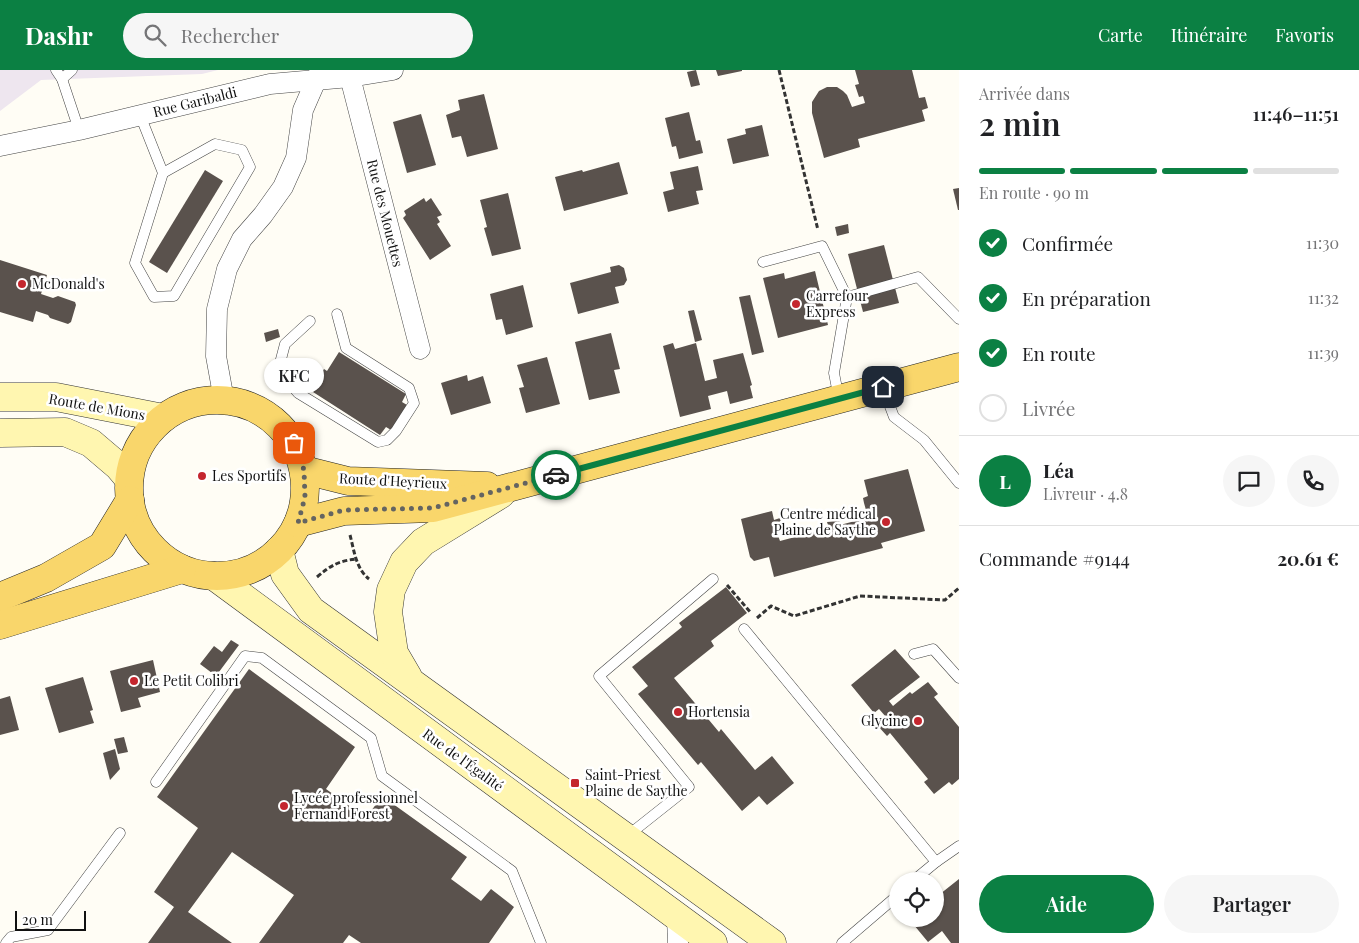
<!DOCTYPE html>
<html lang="fr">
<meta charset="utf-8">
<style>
body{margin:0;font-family:"Playfair Display",serif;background:#f6f6f6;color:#202124;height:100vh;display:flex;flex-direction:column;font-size:19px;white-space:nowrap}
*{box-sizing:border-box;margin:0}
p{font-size:16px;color:#757577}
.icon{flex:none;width:28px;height:28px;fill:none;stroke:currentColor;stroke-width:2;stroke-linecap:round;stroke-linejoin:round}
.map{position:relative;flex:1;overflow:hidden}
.sheet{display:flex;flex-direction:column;background:#fff;width:400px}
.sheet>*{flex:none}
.fabs{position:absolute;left:889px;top:802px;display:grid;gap:10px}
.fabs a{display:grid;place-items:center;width:55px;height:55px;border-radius:50%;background:#fff;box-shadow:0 1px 4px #0004;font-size:25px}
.scale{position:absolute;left:15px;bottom:12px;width:71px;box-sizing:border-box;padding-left:5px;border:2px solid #111;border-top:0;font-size:14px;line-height:18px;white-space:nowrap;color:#111;-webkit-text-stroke:4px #fff;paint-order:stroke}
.pin{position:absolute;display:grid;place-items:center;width:42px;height:42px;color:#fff;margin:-21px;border-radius:10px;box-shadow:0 2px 8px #0006}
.courier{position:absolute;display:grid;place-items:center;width:50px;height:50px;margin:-25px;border:4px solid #0b8043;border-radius:50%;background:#fff;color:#222;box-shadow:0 1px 6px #0007}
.bubble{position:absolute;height:35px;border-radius:18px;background:#fff;box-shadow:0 1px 4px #0004;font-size:16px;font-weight:600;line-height:35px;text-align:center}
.head em{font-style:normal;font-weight:600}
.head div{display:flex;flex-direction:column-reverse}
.head{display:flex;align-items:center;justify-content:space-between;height:85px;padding:0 20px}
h1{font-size:32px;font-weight:600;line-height:38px}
.bar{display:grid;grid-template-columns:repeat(4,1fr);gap:8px 5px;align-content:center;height:60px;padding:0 20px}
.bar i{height:6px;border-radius:4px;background:#e0e0e0}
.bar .current{background:#0b8043}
.bar p{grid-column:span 4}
.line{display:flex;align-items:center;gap:12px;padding:0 20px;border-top:1px solid #e0e0e0}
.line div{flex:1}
.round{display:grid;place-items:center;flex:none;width:52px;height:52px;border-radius:26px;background:#f6f6f6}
ol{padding:0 20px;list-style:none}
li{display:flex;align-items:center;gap:15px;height:55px}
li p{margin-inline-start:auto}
li .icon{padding:5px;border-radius:50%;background:#0b8043;color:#fff;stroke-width:4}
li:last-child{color:#757577}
li i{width:28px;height:28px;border:2px solid #e0e0e0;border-radius:50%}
.action{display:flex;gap:10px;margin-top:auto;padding:10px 20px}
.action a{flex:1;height:58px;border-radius:30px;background:#0b8043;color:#fff;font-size:20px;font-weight:600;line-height:58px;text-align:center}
.action a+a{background:#f6f6f6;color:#202124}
header{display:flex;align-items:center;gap:30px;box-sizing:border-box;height:70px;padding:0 25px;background:#0b8043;color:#fff}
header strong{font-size:24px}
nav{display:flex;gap:28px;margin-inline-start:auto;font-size:18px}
.search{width:350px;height:45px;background:#f6f6f6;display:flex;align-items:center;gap:12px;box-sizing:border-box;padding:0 18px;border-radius:28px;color:#757577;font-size:19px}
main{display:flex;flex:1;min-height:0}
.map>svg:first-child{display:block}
.industrial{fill:#eee6ef}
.building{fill:#5a524d}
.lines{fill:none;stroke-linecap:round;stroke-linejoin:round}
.lane-casing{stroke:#444;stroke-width:11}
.street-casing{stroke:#444;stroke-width:21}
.secondary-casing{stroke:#333;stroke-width:29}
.primary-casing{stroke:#222;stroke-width:29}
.path{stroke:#333;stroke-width:3;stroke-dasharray:5 2.5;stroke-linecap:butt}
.lane{stroke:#fff;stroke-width:10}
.street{stroke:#fff;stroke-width:20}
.secondary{stroke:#fff6b0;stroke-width:28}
.primary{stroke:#f9d66b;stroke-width:28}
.done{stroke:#646461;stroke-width:5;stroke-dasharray:0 9}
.route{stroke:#0b8043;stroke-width:6}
.poi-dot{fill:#c4262e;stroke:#fff;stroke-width:2}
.labels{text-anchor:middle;stroke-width:5;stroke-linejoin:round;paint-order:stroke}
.street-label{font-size:14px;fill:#111;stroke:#fff}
.poi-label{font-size:14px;fill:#111;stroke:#fff;text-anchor:start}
</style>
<header>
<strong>Dashr</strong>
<div class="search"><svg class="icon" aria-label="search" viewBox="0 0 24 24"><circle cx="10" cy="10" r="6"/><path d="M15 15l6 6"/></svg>Rechercher</div>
<nav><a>Carte</a><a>Itinéraire</a><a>Favoris</a></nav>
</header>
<main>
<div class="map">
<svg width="959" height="873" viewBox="0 0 959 873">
<rect width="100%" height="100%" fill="#fffdf5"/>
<polygon class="industrial" points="0,0 218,0 202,4 41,10 0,41"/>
<g class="building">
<polygon points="696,0 700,15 691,17 687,2"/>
<polygon points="716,0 742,0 742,1 718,6"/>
<polygon points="855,0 912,0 919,28 925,27 928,38 922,40 925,51 858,69 860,77 824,88 812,43 812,32 819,21 827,17 837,17 843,21 847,25 852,37 865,33 863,26 859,27 855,15 859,14"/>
<polygon points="484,24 498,79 467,87 461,66 452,68 446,45 460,40 458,30"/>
<polygon points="689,42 696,71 700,70 703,83 679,89 676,76 672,77 665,48"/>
<polygon points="421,44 436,95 407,103 393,52"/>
<polygon points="762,55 769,86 733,94 727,69 746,64 745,59"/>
<polygon points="619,92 628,124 564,141 555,107 582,100 583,102"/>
<polygon points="698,96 703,120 696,121 699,134 668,142 663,122 674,119 670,102"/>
<polygon points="205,100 223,111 167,203 149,192"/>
<polygon points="959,118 959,140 958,140 953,119"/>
<polygon points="508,123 521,179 492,186 484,158 487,157 480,130"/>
<polygon points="424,128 426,132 431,128 442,145 437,147 440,152 437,154 451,176 430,190 403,148 406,145 404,141"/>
<polygon points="848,154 849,163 837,166 835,157"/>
<polygon points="884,175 899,233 863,242 848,184"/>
<polygon points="0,190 47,205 41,224 53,228 58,226 75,232 76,235 71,252 68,254 50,248 48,245 36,241 33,252 0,242"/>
<polygon points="619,195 624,198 627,210 624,215 615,217 619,233 578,244 570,213 611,202 610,197"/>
<polygon points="815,201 828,255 778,268 763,208 784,203 785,209"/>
<polygon points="523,215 533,257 506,265 502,249 496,250 490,224"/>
<polygon points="750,225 764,282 752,285 739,227"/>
<polygon points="694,240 702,270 695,272 688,241"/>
<polygon points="278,259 280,267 266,272 264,263"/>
<polygon points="611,263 620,299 614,300 620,323 589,330 575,272"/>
<polygon points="673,273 675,279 696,273 705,311 717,308 713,290 743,283 752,315 750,316 753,328 730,334 727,321 708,326 711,339 680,347 663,276"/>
<polygon points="339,282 406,324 402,332 407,335 391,360 386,357 380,365 313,322 322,308 320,306 324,299 327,301"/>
<polygon points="547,287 560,334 526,343 519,318 524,317 517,295"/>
<polygon points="467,305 468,311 483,306 491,333 451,345 441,313"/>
<polygon points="908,399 925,461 881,473 883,478 774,507 769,487 754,491 750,487 741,449 772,441 774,450 780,448 783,461 777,463 780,471 829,458 827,452 833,451 839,449 840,455 874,446 872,439 866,440 864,433 863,428 868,426 864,410"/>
<polygon points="726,517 747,543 711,571 714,576 674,608 719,662 721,659 755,700 772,686 794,713 767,735 759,726 742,741 701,692 698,695 638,624 648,616 632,597 682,557 679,553"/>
<polygon points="231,570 239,575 216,606 200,594 214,576 222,582"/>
<polygon points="895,579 920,607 889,631 893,636 910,622 912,624 928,612 938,624 934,627 959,657 959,709 952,715 949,712 934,724 924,712 928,709 890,663 887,666 877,655 886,647 879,639 874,643 851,615"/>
<polygon points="153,590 160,622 138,628 141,637 121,642 110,601"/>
<polygon points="249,599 355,677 326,719 366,748 382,726 467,787 451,809 481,831 491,819 514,837 489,873 361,873 349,865 343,873 259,873 294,825 232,782 188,842 232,873 148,873 174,837 154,822 198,758 157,727"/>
<polygon points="83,607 93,640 90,641 94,653 59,663 45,618"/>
<polygon points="10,626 19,660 0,665 0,629"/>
<polygon points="124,667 128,682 118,684 114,669"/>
<polygon points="115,679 120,699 110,710 103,683"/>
<polygon points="959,809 959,873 951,873 942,861 928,872 909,849 935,849 935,828"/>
</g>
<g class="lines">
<g class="lane-casing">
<g id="lane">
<polyline points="56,0 62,9 79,60"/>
<polyline points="62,9 72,0"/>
<polyline points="140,45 163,103 135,193 154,227 174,226 250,97 242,80 215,74 163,103"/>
<polyline points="763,192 822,176 847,227"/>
<polyline points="310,251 285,274 280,293 285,308 298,323 378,372 387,370 396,361 414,333 409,318 346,278 337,244"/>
<polyline points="883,318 894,347 924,370 959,413"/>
<polyline points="839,329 834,303 847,227 918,207 959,249"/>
<polyline points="744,559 936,792"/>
<polyline points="914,584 933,579 959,608"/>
<polyline points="156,712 245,586 262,588 371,668 382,706 512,801 541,873"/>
<polyline points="626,767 689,717 599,606 713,509"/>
<polyline points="913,811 936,792 959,776"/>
<polyline points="6,873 11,867 48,860 120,763"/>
<polyline points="842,873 898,825"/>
</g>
</g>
<g class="street-casing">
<g id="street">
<polyline points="350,7 420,279"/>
<polyline points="0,76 79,60 270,14 350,7 393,0"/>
<polyline points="224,330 216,286 217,239 227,199 242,169 263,145 283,117 296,88 303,40 320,1"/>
<polyline points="677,846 678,873"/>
</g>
</g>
<g class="secondary-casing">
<g id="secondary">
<polyline points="0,327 56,327 163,348"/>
<polyline points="0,363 65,362 91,373 118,396 129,409"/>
<polyline points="279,480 285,504 311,540 772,873"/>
<polyline points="214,506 713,873"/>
<polyline points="408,607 394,583 388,542 391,520 404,492 423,472 501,424"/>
</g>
</g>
<g class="primary-casing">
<g id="primary">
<circle cx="217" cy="418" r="88"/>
<polyline points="304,400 348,411 487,416"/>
<polyline points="298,453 344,441 433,438 959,297"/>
<polyline points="0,527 46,508 102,476 130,430"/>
<polyline points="0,555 182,499"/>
</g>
</g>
<g class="path">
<polyline points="779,0 818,160"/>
<path d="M350,465C354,480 356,499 369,509"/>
<path d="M317,507C330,496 338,491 356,489"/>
<polyline points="727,515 751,543"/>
<polyline points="757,548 771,536 794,546 860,526 945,530 959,518"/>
</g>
<use href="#lane" class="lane"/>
<use href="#street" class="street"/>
<use href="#secondary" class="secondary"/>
<use href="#primary" class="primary"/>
</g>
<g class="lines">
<polyline class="done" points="294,373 304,400 305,427 298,453 344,440 433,438 556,405"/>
<polyline class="route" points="556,405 883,317"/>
</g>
<g class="poi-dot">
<circle cx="22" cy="214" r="5"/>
<circle cx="796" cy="234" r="5"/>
<circle cx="202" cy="406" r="5"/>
<circle cx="886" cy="452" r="5"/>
<circle cx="134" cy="611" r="5"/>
<circle cx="678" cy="642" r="5"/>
<circle cx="918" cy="651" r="5"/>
<rect x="570" y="708" width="10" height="10" rx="2.5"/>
<circle cx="284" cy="736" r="5"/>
</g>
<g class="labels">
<g class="street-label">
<text transform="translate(195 32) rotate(-14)" y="5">Rue Garibaldi</text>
<text transform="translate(385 143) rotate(76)" y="5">Rue des Mouettes</text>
<text transform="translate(97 337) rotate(10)" y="5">Route de Mions</text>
<text transform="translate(393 411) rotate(3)" y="5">Route d'Heyrieux</text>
<text transform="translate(463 690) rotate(36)" y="5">Rue de l'Égalité</text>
</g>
<g class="poi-label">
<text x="32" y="219">McDonald's</text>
<text x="806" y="231">Carrefour<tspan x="806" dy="16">Express</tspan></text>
<text x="212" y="411">Les Sportifs</text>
<text x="876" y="449" text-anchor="end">Centre médical<tspan x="876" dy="16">Plaine de Saythe</tspan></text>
<text x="144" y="616">Le Petit Colibri</text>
<text x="688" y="647">Hortensia</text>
<text x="908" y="656" text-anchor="end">Glycine</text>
<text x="585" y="710">Saint-Priest<tspan x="585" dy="16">Plaine de Saythe</tspan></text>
<text x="294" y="733">Lycée professionnel<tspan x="294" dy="16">Fernand Forest</tspan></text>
</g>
</g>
</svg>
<div class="fabs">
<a><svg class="icon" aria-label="locate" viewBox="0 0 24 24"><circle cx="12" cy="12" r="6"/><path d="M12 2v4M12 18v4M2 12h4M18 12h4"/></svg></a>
</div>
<div class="scale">20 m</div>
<div class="pin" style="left:294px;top:373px;background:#ea580c"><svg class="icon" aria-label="bag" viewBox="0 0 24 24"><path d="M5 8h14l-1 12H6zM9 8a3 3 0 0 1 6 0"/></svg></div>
<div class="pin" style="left:883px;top:317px;background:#1f2937"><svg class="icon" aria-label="home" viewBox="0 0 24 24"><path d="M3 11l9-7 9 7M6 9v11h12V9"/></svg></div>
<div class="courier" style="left:556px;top:405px"><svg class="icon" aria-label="car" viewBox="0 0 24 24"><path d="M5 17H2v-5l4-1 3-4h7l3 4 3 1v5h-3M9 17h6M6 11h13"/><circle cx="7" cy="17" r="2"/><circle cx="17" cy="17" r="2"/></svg></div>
<div class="bubble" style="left:264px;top:288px;width:60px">KFC</div>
</div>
<section class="sheet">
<div class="head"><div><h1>2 min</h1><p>Arrivée dans</p></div><em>11:46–11:51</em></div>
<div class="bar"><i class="current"></i><i class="current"></i><i class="current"></i><i></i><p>En route · 90 m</p></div>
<ol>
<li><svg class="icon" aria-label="check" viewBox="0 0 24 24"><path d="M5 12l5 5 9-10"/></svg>Confirmée<p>11:30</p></li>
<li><svg class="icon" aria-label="check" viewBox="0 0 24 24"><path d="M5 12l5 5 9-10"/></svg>En préparation<p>11:32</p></li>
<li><svg class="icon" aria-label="check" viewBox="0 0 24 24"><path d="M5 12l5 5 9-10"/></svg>En route<p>11:39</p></li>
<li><i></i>Livrée</li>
</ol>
<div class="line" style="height:90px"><b class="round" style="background:#0b8043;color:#fff">L</b><div><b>Léa</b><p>Livreur · 4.8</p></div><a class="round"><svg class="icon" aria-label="chat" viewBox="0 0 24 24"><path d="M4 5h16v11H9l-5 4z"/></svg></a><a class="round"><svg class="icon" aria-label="phone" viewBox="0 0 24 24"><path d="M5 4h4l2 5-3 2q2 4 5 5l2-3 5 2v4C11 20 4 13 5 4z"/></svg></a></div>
<div class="line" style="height:65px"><div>Commande #9144</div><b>20.61 €</b></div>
<div class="action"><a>Aide</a><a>Partager</a></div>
</section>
</main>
